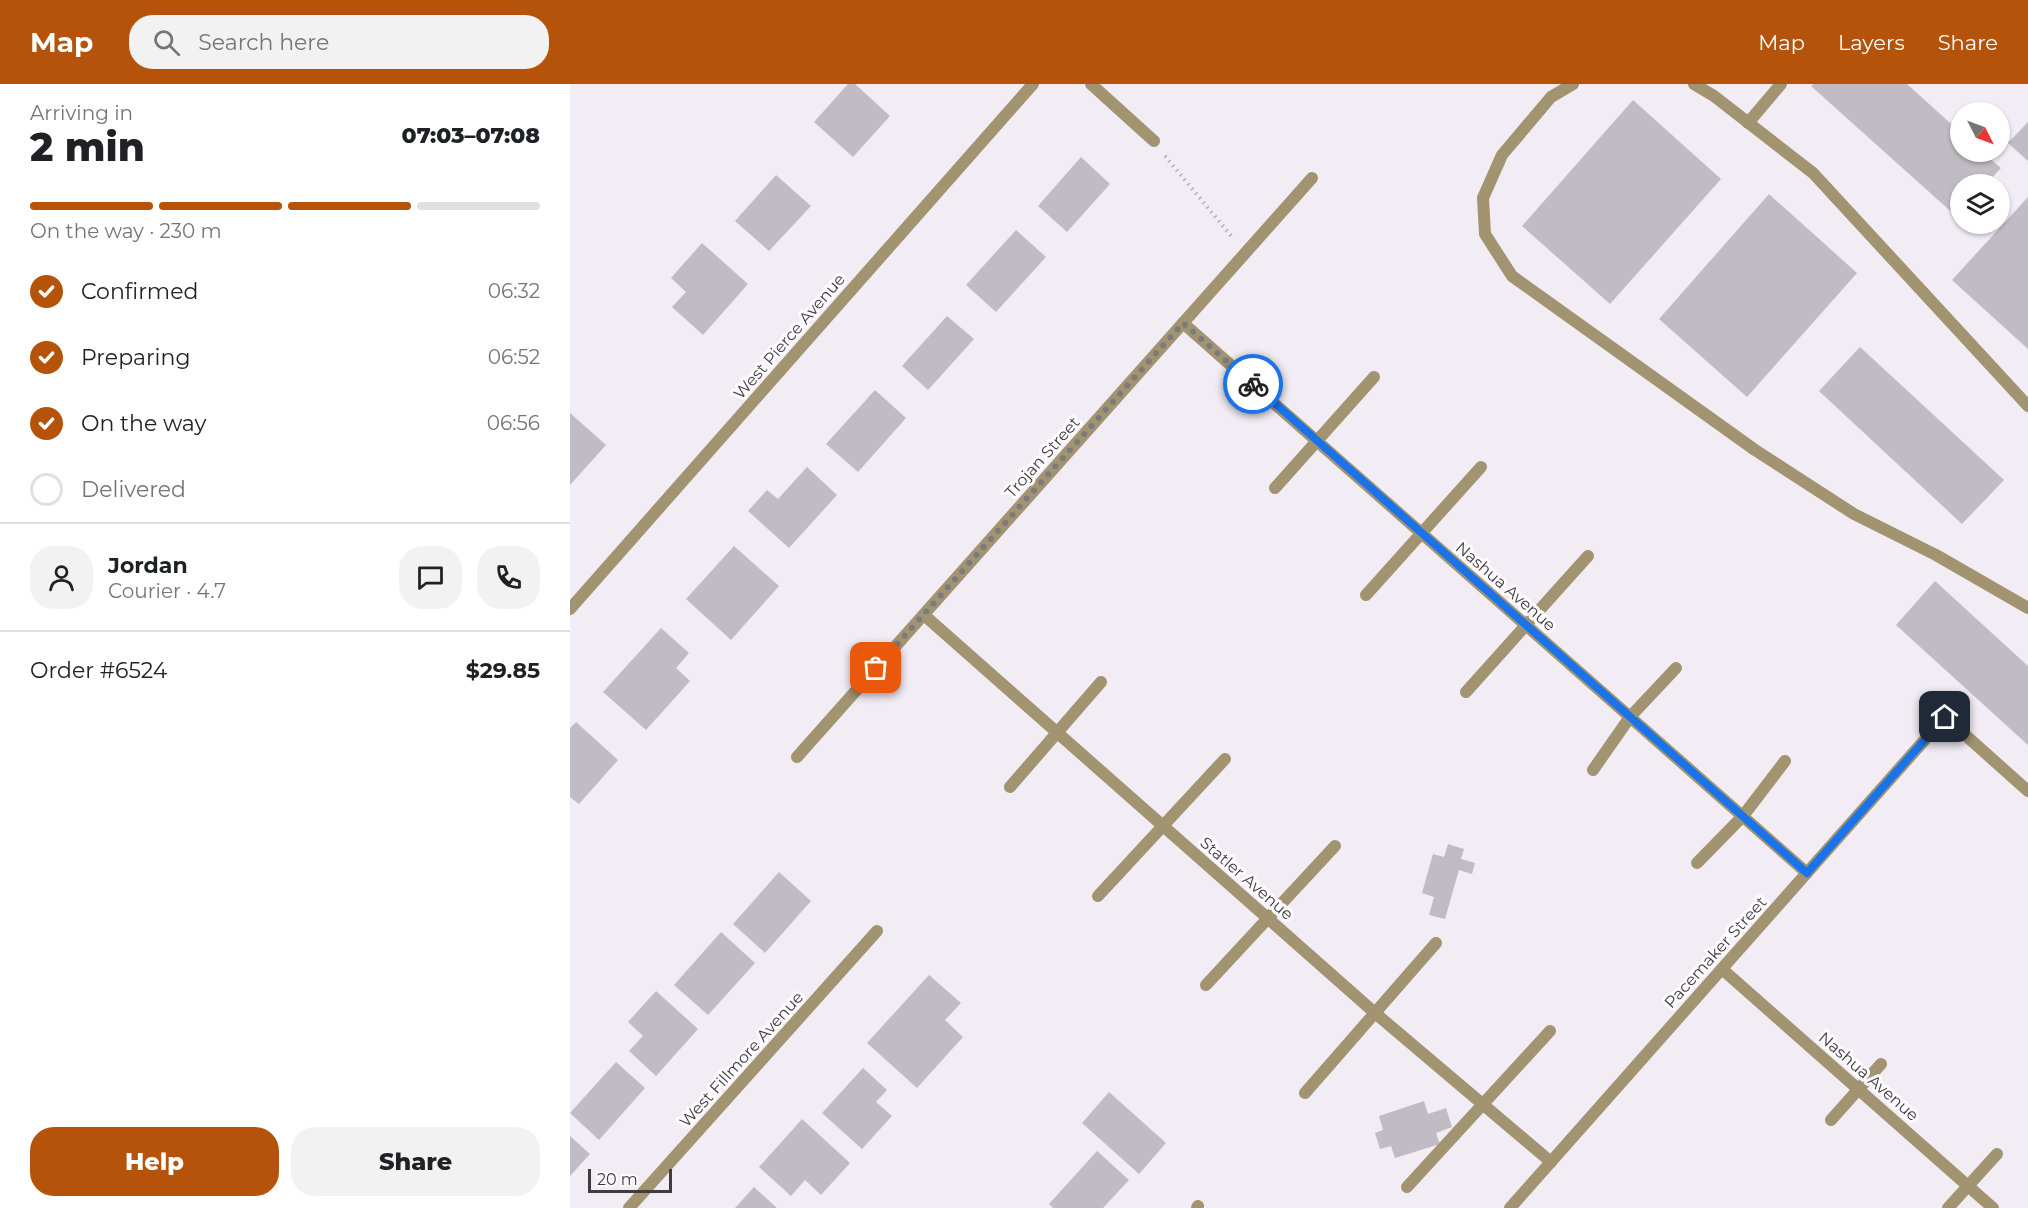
<!DOCTYPE html>
<meta charset="utf-8">
<style>
body{margin:0;font-family:Montserrat,sans-serif;background:#f2f2f2;color:#202124;height:100vh;display:flex;flex-direction:column;font-size:22px;white-space:nowrap}
*{box-sizing:border-box;margin:0}
p{font-size:20px;color:#757577}
.icon{flex:none;width:33px;height:33px;fill:none;stroke:currentColor;stroke-width:2;stroke-linecap:round;stroke-linejoin:round}
.map{position:relative;flex:1;overflow:hidden}
.panel{display:flex;flex-direction:column;background:#fff;width:570px}
.panel>*{flex:none}
.needle{width:39px;rotate:132deg}
.fabs{position:absolute;left:1380px;top:18px;display:grid;gap:12px}
.fabs a{display:grid;place-items:center;width:60px;height:60px;border-radius:50%;background:#fff;box-shadow:0 2px 4px #0004;font-size:30px}
.scale{position:absolute;left:18px;bottom:15px;width:84px;box-sizing:border-box;padding-left:6px;border:3px solid #3e3c3f;border-top:0;font-size:16px;line-height:21px;white-space:nowrap;color:#3e3c3f;-webkit-text-stroke:4px #fefbff;paint-order:stroke}
.pin{position:absolute;display:grid;place-items:center;width:51px;height:51px;color:#fff;margin:-26px;border-radius:12px;box-shadow:0 3px 9px #0006}
.courier{position:absolute;display:grid;place-items:center;width:60px;height:60px;margin:-30px;border:4px solid #1a73e8;border-radius:50%;background:#fff;color:#222;box-shadow:0 2px 8px #0007}
.head em{font-style:normal;font-weight:800}
.head div{display:flex;flex-direction:column-reverse}
.head{display:flex;align-items:center;justify-content:space-between;height:102px;padding:0 30px}
h1{font-size:39px;font-weight:800;line-height:45px}
.bar{display:grid;grid-template-columns:repeat(4,1fr);gap:9px 6px;align-content:center;height:72px;padding:0 30px}
.bar i{height:8px;border-radius:4px;background:#e0e0e0}
.bar .current{background:#b45309}
.bar p{grid-column:span 4}
.line{display:flex;align-items:center;gap:15px;padding:0 30px;border-top:2px solid #e0e0e0}
.line div{flex:1}
.round{display:grid;place-items:center;flex:none;width:63px;height:63px;border-radius:24px;background:#f2f2f2}
ol{padding:0 30px;list-style:none}
li{display:flex;align-items:center;gap:18px;height:66px}
li p{margin-inline-start:auto}
li .icon{padding:6px;border-radius:50%;background:#b45309;color:#fff;stroke-width:4}
li:last-child{color:#757577}
li i{width:33px;height:33px;border:3px solid #e0e0e0;border-radius:50%}
.primary-button{display:flex;gap:12px;margin-top:auto;padding:12px 30px}
.primary-button a{flex:1;height:69px;border-radius:24px;background:#b45309;color:#fff;font-size:24px;font-weight:800;line-height:69px;text-align:center}
.primary-button a+a{background:#f2f2f2;color:#202124}
header{display:flex;align-items:center;gap:36px;box-sizing:border-box;height:84px;padding:0 30px;background:#b45309;color:#fff}
header strong{font-size:28px}
nav{display:flex;gap:33px;margin-inline-start:auto;font-size:21px}
.search{width:420px;height:54px;background:#f2f2f2;display:flex;align-items:center;gap:15px;box-sizing:border-box;padding:0 21px;border-radius:24px;color:#757577;font-size:22px}
main{display:flex;flex:1;min-height:0}
.map>svg:first-child{display:block}
.building{fill:#c1bcc3}
.lines{fill:none;stroke-linecap:round;stroke-linejoin:round}
.path{stroke:#b4b0b6;stroke-width:4;stroke-dasharray:1.5 4.5;stroke-linecap:butt}
.lane{stroke:#a29371;stroke-width:12}
.street{stroke:#a29371;stroke-width:12}
.done{stroke:#7d7a7e;stroke-width:6;stroke-dasharray:0 10.8}
.route{stroke:#1a73e8;stroke-width:8}
.labels{text-anchor:middle;stroke-width:6;stroke-linejoin:round;paint-order:stroke}
.street-label{font-size:16px;fill:#3e3c3f;stroke:#fefbff}
</style>
<header>
<strong>Map</strong>
<div class="search"><svg class="icon" aria-label="search" viewBox="0 0 24 24"><circle cx="10" cy="10" r="6"/><path d="M15 15l6 6"/></svg>Search here</div>
<nav><a>Map</a><a>Layers</a><a>Share</a></nav>
</header>
<main>
<section class="panel">
<div class="head"><div><h1>2 min</h1><p>Arriving in</p></div><em>07:03–07:08</em></div>
<div class="bar"><i class="current"></i><i class="current"></i><i class="current"></i><i></i><p>On the way · 230 m</p></div>
<ol>
<li><svg class="icon" aria-label="check" viewBox="0 0 24 24"><path d="M5 12l5 5 9-10"/></svg>Confirmed<p>06:32</p></li>
<li><svg class="icon" aria-label="check" viewBox="0 0 24 24"><path d="M5 12l5 5 9-10"/></svg>Preparing<p>06:52</p></li>
<li><svg class="icon" aria-label="check" viewBox="0 0 24 24"><path d="M5 12l5 5 9-10"/></svg>On the way<p>06:56</p></li>
<li><i></i>Delivered</li>
</ol>
<div class="line" style="height:108px"><a class="round"><svg class="icon" aria-label="person" viewBox="0 0 24 24"><circle cx="12" cy="8" r="4"/><path d="M4 21q1-7 8-7t8 7"/></svg></a><div><b>Jordan</b><p>Courier · 4.7</p></div><a class="round"><svg class="icon" aria-label="chat" viewBox="0 0 24 24"><path d="M4 5h16v11H9l-5 4z"/></svg></a><a class="round"><svg class="icon" aria-label="phone" viewBox="0 0 24 24"><path d="M5 4h4l2 5-3 2q2 4 5 5l2-3 5 2v4C11 20 4 13 5 4z"/></svg></a></div>
<div class="line" style="height:78px"><div>Order #6524</div><b>$29.85</b></div>
<div class="primary-button"><a>Help</a><a>Share</a></div>
</section>
<div class="map">
<svg width="1458" height="1124" viewBox="0 0 1458 1124">
<rect width="100%" height="100%" fill="#f2edf4"/>
<g class="building">
<polygon points="278,0 285,0 320,32 283,73 244,38"/>
<polygon points="1244,0 1337,0 1390,48 1390,68 1412,68 1431,84 1416,100 1390,100 1390,129 1387,133 1241,2"/>
<polygon points="1063,16 1151,95 1040,220 952,142"/>
<polygon points="1458,38 1458,77 1438,59"/>
<polygon points="511,73 540,100 497,148 468,122"/>
<polygon points="206,91 241,122 199,167 165,137"/>
<polygon points="1199,110 1287,189 1177,313 1089,235"/>
<polygon points="1458,113 1458,265 1382,196"/>
<polygon points="446,146 476,173 426,228 396,201"/>
<polygon points="132,159 178,200 133,251 102,223 116,208 101,194"/>
<polygon points="377,232 404,255 358,306 332,282"/>
<polygon points="1290,263 1434,396 1392,440 1249,307"/>
<polygon points="305,306 336,334 288,388 256,360"/>
<polygon points="0,329 36,361 0,401"/>
<polygon points="237,383 267,411 219,464 178,427 197,406 208,415"/>
<polygon points="164,462 209,502 161,556 116,515"/>
<polygon points="1365,497 1458,582 1458,661 1326,541"/>
<polygon points="91,544 119,569 106,584 120,597 76,646 33,608"/>
<polygon points="6,638 48,676 9,720 0,713 0,644"/>
<polygon points="878,760 894,765 891,775 905,779 902,790 889,786 875,835 859,831 864,813 852,809 863,770 874,773"/>
<polygon points="209,788 241,817 195,869 163,840"/>
<polygon points="151,848 185,879 138,931 104,901"/>
<polygon points="359,891 391,919 375,936 393,953 347,1004 297,959"/>
<polygon points="86,907 128,945 86,992 59,967 73,952 58,938"/>
<polygon points="46,978 75,1004 29,1056 0,1029"/>
<polygon points="293,984 317,1006 306,1018 322,1032 292,1065 252,1029"/>
<polygon points="539,1008 596,1059 569,1090 512,1039"/>
<polygon points="854,1017 858,1030 876,1024 882,1043 866,1049 870,1060 825,1074 821,1062 810,1065 805,1049 813,1046 809,1032"/>
<polygon points="232,1035 280,1079 251,1111 235,1096 221,1112 189,1083"/>
<polygon points="0,1052 20,1070 0,1092"/>
<polygon points="527,1067 559,1096 533,1124 483,1124 479,1120"/>
<polygon points="184,1103 207,1124 165,1124"/>
</g>
<g class="lines">
<polyline class="path" points="595,72 663,154"/>
<g class="lane">
<polyline points="705,404 804,293"/>
<polyline points="796,511 911,383"/>
<polyline points="896,608 1018,472"/>
<polyline points="227,673 742,94"/>
<polyline points="1023,686 1060,633 1106,584"/>
<polyline points="440,703 531,598"/>
<polyline points="1127,779 1173,732 1215,677"/>
<polyline points="528,812 655,675"/>
<polyline points="636,901 765,762"/>
<polyline points="735,1009 866,859"/>
<polyline points="1261,1036 1311,980"/>
<polyline points="837,1103 980,947"/>
<polyline points="1378,1124 1427,1070"/>
</g>
<g class="street">
<polyline points="521,0 584,57"/>
<polyline points="1003,0 981,13 932,71 913,114 915,150 942,192 1185,366 1284,430 1366,471 1458,524"/>
<polyline points="1124,0 1144,12 1243,89 1458,322"/>
<polyline points="1178,39 1211,0"/>
<polyline points="613,239 1237,789"/>
<polyline points="0,525 463,0"/>
<polyline points="354,531 805,929 981,1078"/>
<polyline points="1152,885 1423,1124"/>
<polyline points="59,1124 307,847"/>
<polyline points="627,1124 628,1122"/>
<polyline points="940,1124 1375,633 1458,707"/>
</g>
</g>
<g class="lines">
<polyline class="done" points="306,584 613,239 683,300"/>
<polyline class="route" points="683,300 1237,789 1375,633"/>
</g>
<g class="labels">
<g class="street-label">
<text transform="translate(219 252) rotate(-49)" y="6">West Pierce Avenue</text>
<text transform="translate(472 373) rotate(-48)" y="6">Trojan Street</text>
<text transform="translate(936 502) rotate(41)" y="6">Nashua Avenue</text>
<text transform="translate(677 794) rotate(41)" y="6">Statler Avenue</text>
<text transform="translate(1145 868) rotate(-48)" y="6">Pacemaker Street</text>
<text transform="translate(171 975) rotate(-48)" y="6">West Fillmore Avenue</text>
<text transform="translate(1299 992) rotate(41)" y="6">Nashua Avenue</text>
</g>
</g>
</svg>
<div class="fabs">
<a><svg class="needle" viewBox="-14 -14 28 28"><path d="M0-13l5 13h-10z" fill="#e53935"/><path d="M0 13l5-13h-10z" fill="#757577"/></svg></a>
<a><svg class="icon" aria-label="layers" viewBox="0 0 24 24"><path d="M12 4l9 5-9 5-9-5zM3 14l9 5 9-5"/></svg></a>
</div>
<div class="scale">20 m</div>
<div class="pin" style="left:306px;top:584px;background:#ea580c"><svg class="icon" aria-label="bag" viewBox="0 0 24 24"><path d="M5 8h14l-1 12H6zM9 8a3 3 0 0 1 6 0"/></svg></div>
<div class="pin" style="left:1375px;top:633px;background:#1f2937"><svg class="icon" aria-label="home" viewBox="0 0 24 24"><path d="M3 11l9-7 9 7M6 9v11h12V9"/></svg></div>
<div class="courier" style="left:683px;top:300px"><svg class="icon" aria-label="bike" viewBox="0 0 24 24"><circle cx="6" cy="16" r="4"/><circle cx="18" cy="16" r="4"/><path d="M6 16l4-8h5l3 8M10 8l3 8H6M13 5h3"/></svg></div>
</div>
</main>
